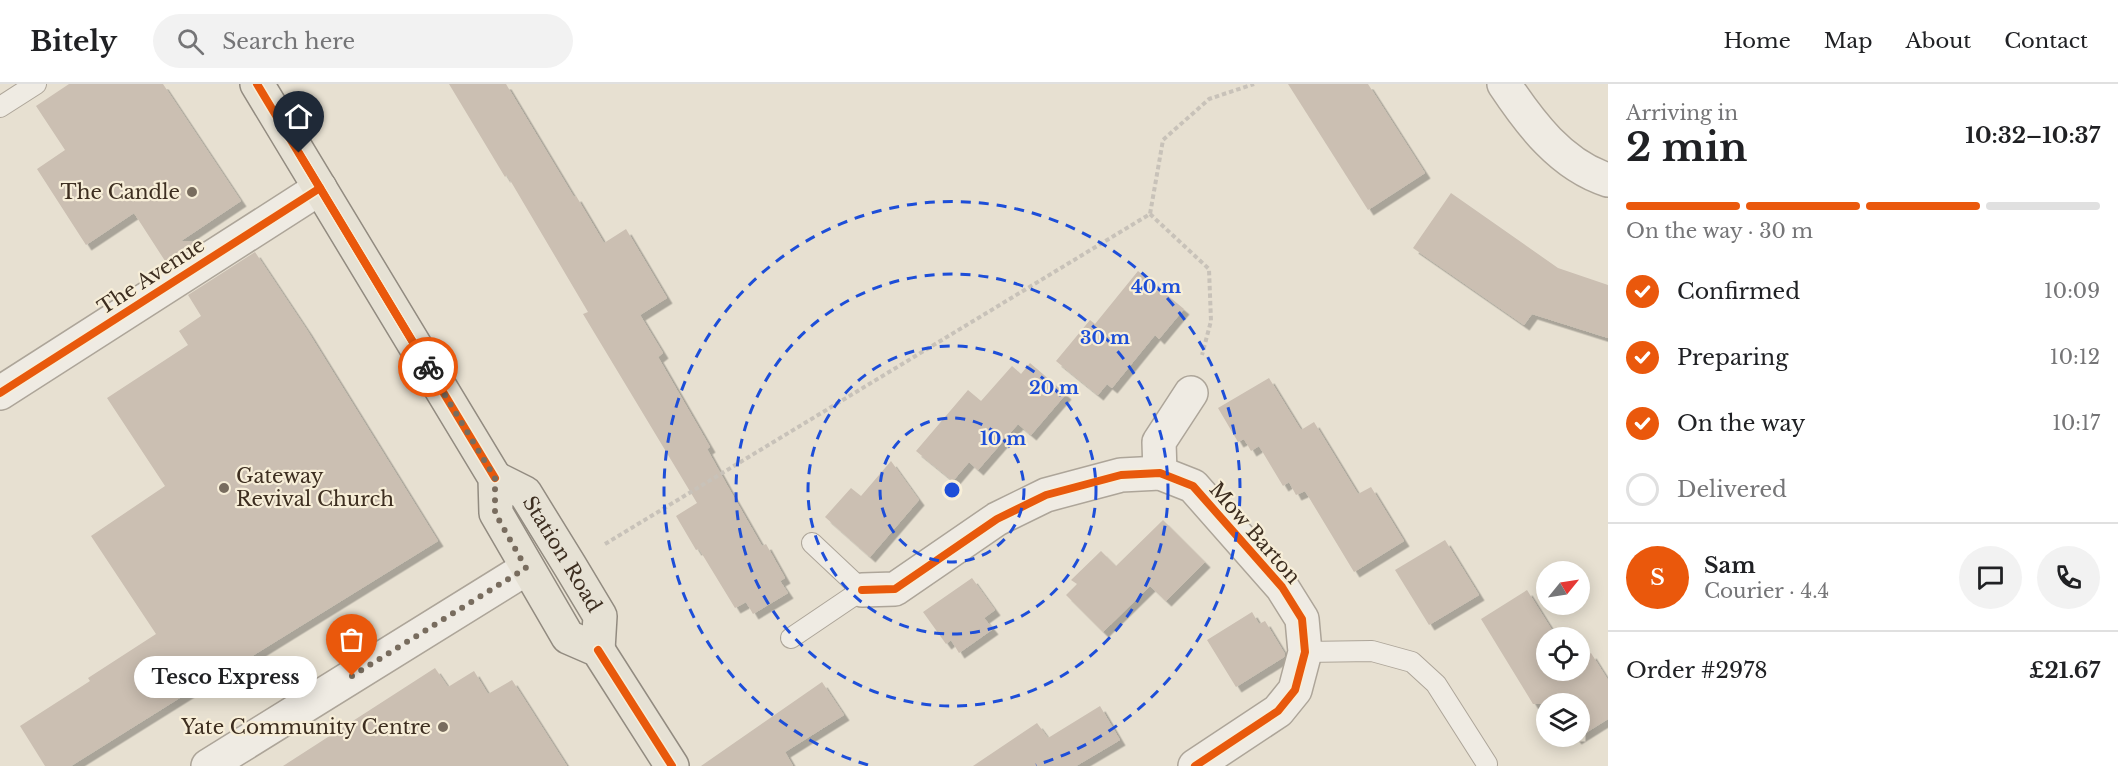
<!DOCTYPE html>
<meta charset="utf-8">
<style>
body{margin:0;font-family:"Libre Baskerville",serif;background:#f2f2f2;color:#202124;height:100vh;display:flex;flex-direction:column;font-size:22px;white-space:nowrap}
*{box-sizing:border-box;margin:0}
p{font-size:20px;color:#757577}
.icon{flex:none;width:33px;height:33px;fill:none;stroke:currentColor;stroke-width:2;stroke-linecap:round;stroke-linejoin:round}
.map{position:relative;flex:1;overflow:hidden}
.panel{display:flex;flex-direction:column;background:#fff;width:510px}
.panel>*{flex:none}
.needle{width:39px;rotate:60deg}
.controls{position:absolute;left:1536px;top:477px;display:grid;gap:12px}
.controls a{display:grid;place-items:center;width:54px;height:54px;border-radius:50%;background:#fff;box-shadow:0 3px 15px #0003;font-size:30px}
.pin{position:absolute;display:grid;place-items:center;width:51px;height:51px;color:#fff;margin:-62px -26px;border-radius:50% 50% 50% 0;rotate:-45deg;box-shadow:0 0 6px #0007}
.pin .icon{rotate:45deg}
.courier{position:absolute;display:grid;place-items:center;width:60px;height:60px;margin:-30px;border:4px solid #ea580c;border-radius:50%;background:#fff;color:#222;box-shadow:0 2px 8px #0007}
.bubble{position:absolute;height:42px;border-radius:21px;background:#fff;box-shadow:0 3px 15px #0003;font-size:20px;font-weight:700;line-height:42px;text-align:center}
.overview em{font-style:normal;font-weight:700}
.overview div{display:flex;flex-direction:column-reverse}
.overview{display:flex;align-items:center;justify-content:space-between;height:102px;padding:0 18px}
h1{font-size:39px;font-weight:700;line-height:45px}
.bar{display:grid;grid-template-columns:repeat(4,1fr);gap:9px 6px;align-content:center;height:72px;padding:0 18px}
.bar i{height:8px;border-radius:4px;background:#e0e0e0}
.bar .active{background:#ea580c}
.bar p{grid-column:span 4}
.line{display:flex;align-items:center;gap:15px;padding:0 18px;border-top:2px solid #e0e0e0}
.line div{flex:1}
.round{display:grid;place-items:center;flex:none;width:63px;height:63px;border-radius:32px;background:#f2f2f2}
ol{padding:0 18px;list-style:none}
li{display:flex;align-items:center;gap:18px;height:66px}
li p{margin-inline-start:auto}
li .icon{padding:6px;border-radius:50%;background:#ea580c;color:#fff;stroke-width:4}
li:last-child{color:#757577}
li i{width:33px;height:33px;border:3px solid #e0e0e0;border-radius:50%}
header{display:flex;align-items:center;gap:36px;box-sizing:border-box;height:84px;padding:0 30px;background:#fff;border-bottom:2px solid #e0e0e0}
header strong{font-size:28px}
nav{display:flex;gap:33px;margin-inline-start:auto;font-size:21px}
.search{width:420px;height:54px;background:#f2f2f2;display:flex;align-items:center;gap:15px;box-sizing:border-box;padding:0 21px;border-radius:33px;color:#757577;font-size:22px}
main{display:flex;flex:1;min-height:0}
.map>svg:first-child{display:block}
.building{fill:#cbbfb2;filter:url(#shadow)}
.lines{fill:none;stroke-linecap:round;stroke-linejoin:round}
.lane-casing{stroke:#ada599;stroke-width:22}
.street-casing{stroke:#ada599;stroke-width:36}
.primary-casing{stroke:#928b80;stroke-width:36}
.path{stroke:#c8c2b9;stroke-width:4;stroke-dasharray:4.5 3;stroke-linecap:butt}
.lane{stroke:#efebe3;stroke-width:20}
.street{stroke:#efebe3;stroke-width:33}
.primary{stroke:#e6e1d4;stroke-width:33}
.cycleway-casing{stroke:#f7eed8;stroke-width:11}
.cycleway{stroke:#e8590c;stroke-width:8}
.done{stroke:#786c5e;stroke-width:6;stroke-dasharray:0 10.8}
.route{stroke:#ea580c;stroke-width:8}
.ring{fill:none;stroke:#1d4ed8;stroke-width:3;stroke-dasharray:10 8}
.poi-dot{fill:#786c5e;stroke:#f7eed8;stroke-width:2}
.labels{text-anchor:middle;stroke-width:4.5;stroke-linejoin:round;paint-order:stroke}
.poi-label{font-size:20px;fill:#3d2e20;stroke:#f7eed8;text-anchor:end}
.street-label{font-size:20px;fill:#3d2e20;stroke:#f7eed8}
.centre{fill:#1d4ed8;stroke:#f7eed8;stroke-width:3}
.ring-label{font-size:18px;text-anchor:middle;font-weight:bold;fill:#1d4ed8;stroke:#f7eed8;stroke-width:4.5;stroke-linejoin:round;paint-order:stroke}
</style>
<header>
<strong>Bitely</strong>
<div class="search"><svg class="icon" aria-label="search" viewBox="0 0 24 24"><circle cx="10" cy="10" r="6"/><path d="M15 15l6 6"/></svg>Search here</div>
<nav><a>Home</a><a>Map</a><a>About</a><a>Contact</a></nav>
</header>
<main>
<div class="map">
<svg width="1608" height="682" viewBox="0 0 1608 682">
<defs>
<filter id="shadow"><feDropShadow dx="5.5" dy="5.5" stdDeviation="0" flood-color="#0004"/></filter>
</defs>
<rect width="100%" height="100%" fill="#e7e0d1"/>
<g class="building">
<polygon points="69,0 163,0 241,117 181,157 200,158 167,180 134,129 86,161 37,85 65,66 36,22"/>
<polygon points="449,0 506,0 574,113 576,112 604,159 626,145 667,214 640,231 663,269 658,273 710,363 707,365 727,401 762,462 766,460 785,494 780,497 788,509 753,530 746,518 735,524 699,465 696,466 676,432 697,419 583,230 588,228 507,91 505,93"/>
<polygon points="1288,0 1368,0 1425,89 1368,126"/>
<polygon points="1451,109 1558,184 1608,201 1608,254 1532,230 1524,241 1413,164"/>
<polygon points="255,168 307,246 438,457 228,587 226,585 71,682 45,682 20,642 90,597 88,594 156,550 91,452 165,402 107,314 188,261 179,247 201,232 188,211"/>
<polygon points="1138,187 1184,225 1159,255 1155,251 1112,304 1107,300 1098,311 1056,277 1090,236 1095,240"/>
<polygon points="1030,279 1066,310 1031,351 1018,340 978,386 969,378 953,397 916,367 968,306 981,317 1012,282 1021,290"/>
<polygon points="1269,294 1301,346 1314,338 1358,410 1371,403 1404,457 1354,488 1305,407 1296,411 1289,398 1283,402 1259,362 1251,367 1244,355 1238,358 1218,324"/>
<polygon points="891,377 919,416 870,473 825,433 851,404 861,412"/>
<polygon points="1163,436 1205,478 1166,517 1150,502 1103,548 1066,511 1077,500 1071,496 1101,467 1116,482"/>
<polygon points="1445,456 1479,511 1429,541 1395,486"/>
<polygon points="972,494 995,526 984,534 993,545 959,569 951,556 946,560 923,528"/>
<polygon points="1527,506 1557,554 1546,554 1546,586 1580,586 1580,576 1591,569 1608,596 1608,635 1576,655 1574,652 1580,652 1580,620 1533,620 1481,535"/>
<polygon points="1252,528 1259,540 1265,537 1285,570 1284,573 1236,603 1207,556"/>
<polygon points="435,584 448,603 474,587 488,610 512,596 567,682 283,682"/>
<polygon points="822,598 844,631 785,668 793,682 701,682"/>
<polygon points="1100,622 1120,656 1076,682 973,682 1037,639 1048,654"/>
</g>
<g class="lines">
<g class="lane-casing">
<g id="lane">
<polyline points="0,23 36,0"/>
<polyline points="791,554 862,506 812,459"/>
<polyline points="1305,568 1372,567 1412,578 1436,600 1487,680"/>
</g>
</g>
<g class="street-casing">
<g id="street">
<path d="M1504,0C1530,39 1561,81 1608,96"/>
<polyline points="0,309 320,104"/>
<polyline points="1160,389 1159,358 1191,309"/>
<polyline points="862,506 895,505 997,435 1046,411 1121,391 1160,389 1193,402 1282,503 1302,535 1305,568 1295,606 1278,627 1195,682"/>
<polyline points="208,682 527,484"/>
</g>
</g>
<g class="primary-casing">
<g id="primary">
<polyline points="257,0 495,394 496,429 568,553 598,566 672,682"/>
<path id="s1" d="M495,394L525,409L570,482L600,532L598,566"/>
</g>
</g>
<g class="path">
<polyline points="1150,130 1209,185 1211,237 1202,271"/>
<polyline points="605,460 1150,130 1163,56 1209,15 1254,0"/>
</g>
<use href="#lane" class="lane"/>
<use href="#street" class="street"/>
<use href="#primary" class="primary"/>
<g class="cycleway-casing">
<g id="cycleway">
<polyline points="257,0 495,394"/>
<polyline points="0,309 320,104"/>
<polyline points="862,506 895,505 997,435 1046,411 1121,391 1160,389 1193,402 1282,503 1302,535 1305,568 1295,606 1278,627 1195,682"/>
<polyline points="598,566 672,682"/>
</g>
</g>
<use href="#cycleway" class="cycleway"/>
</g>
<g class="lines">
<polyline class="done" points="352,592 526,484 495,429 495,394 428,283"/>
<polyline class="route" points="299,69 428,283"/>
</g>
<g class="ring">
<circle cx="952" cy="406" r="72"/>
<circle cx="952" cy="406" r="144"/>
<circle cx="952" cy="406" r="216"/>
<path d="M868 681A288 288 0 1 1 1036 681"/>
</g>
<g class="poi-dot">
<circle cx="192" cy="108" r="6"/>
<circle cx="224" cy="404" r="6"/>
<circle cx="443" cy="643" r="6"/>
</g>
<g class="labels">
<g class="poi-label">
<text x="180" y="115">The Candle</text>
<text x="236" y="399" text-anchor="start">Gateway<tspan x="236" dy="23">Revival Church</tspan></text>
<text x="431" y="650">Yate Community Centre</text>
</g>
<g class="street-label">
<text transform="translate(151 192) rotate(-33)" y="7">The Avenue</text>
<text transform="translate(1255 449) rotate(49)" y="7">Mow Barton</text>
<text dy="7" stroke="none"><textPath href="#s1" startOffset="105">Station Road</textPath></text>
</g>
</g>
<circle cx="952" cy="406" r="9" class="centre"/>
<g class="ring-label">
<text x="1156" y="209">40 m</text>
<text x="1105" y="260">30 m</text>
<text x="1054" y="310">20 m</text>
<text x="1003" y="361">10 m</text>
</g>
</svg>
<div class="controls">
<a><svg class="needle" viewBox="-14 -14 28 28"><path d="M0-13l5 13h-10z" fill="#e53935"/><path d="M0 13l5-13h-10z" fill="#757577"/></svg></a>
<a><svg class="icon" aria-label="locate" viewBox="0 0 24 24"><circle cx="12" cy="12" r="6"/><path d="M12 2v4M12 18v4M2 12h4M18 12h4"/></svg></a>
<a><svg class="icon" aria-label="layers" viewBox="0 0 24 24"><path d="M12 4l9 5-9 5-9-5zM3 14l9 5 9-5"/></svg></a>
</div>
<div class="pin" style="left:352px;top:592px;background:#ea580c"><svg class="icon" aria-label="bag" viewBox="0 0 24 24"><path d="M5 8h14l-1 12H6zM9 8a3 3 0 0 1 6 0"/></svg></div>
<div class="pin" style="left:299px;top:69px;background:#1f2937"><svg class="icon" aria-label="home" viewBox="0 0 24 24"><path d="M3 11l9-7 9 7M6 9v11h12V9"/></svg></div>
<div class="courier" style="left:428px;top:283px"><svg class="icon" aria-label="bike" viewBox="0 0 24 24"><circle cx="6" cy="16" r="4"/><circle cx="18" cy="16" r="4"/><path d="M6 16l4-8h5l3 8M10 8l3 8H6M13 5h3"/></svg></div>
<div class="bubble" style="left:134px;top:572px;width:183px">Tesco Express</div>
</div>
<section class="panel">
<div class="overview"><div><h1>2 min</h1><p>Arriving in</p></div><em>10:32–10:37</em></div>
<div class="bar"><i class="active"></i><i class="active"></i><i class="active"></i><i></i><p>On the way · 30 m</p></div>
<ol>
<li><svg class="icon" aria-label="check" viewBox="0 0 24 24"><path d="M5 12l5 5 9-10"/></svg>Confirmed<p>10:09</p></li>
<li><svg class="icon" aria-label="check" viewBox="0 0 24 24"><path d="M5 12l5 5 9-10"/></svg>Preparing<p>10:12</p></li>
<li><svg class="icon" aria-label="check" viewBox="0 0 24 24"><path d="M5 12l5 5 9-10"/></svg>On the way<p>10:17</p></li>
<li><i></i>Delivered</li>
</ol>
<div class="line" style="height:108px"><b class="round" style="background:#ea580c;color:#fff">S</b><div><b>Sam</b><p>Courier · 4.4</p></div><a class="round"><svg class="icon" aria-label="chat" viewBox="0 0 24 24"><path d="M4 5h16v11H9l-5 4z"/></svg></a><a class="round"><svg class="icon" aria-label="phone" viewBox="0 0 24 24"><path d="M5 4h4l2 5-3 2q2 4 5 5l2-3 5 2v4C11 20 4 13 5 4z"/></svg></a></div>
<div class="line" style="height:78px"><div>Order #2978</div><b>£21.67</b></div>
</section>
</main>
